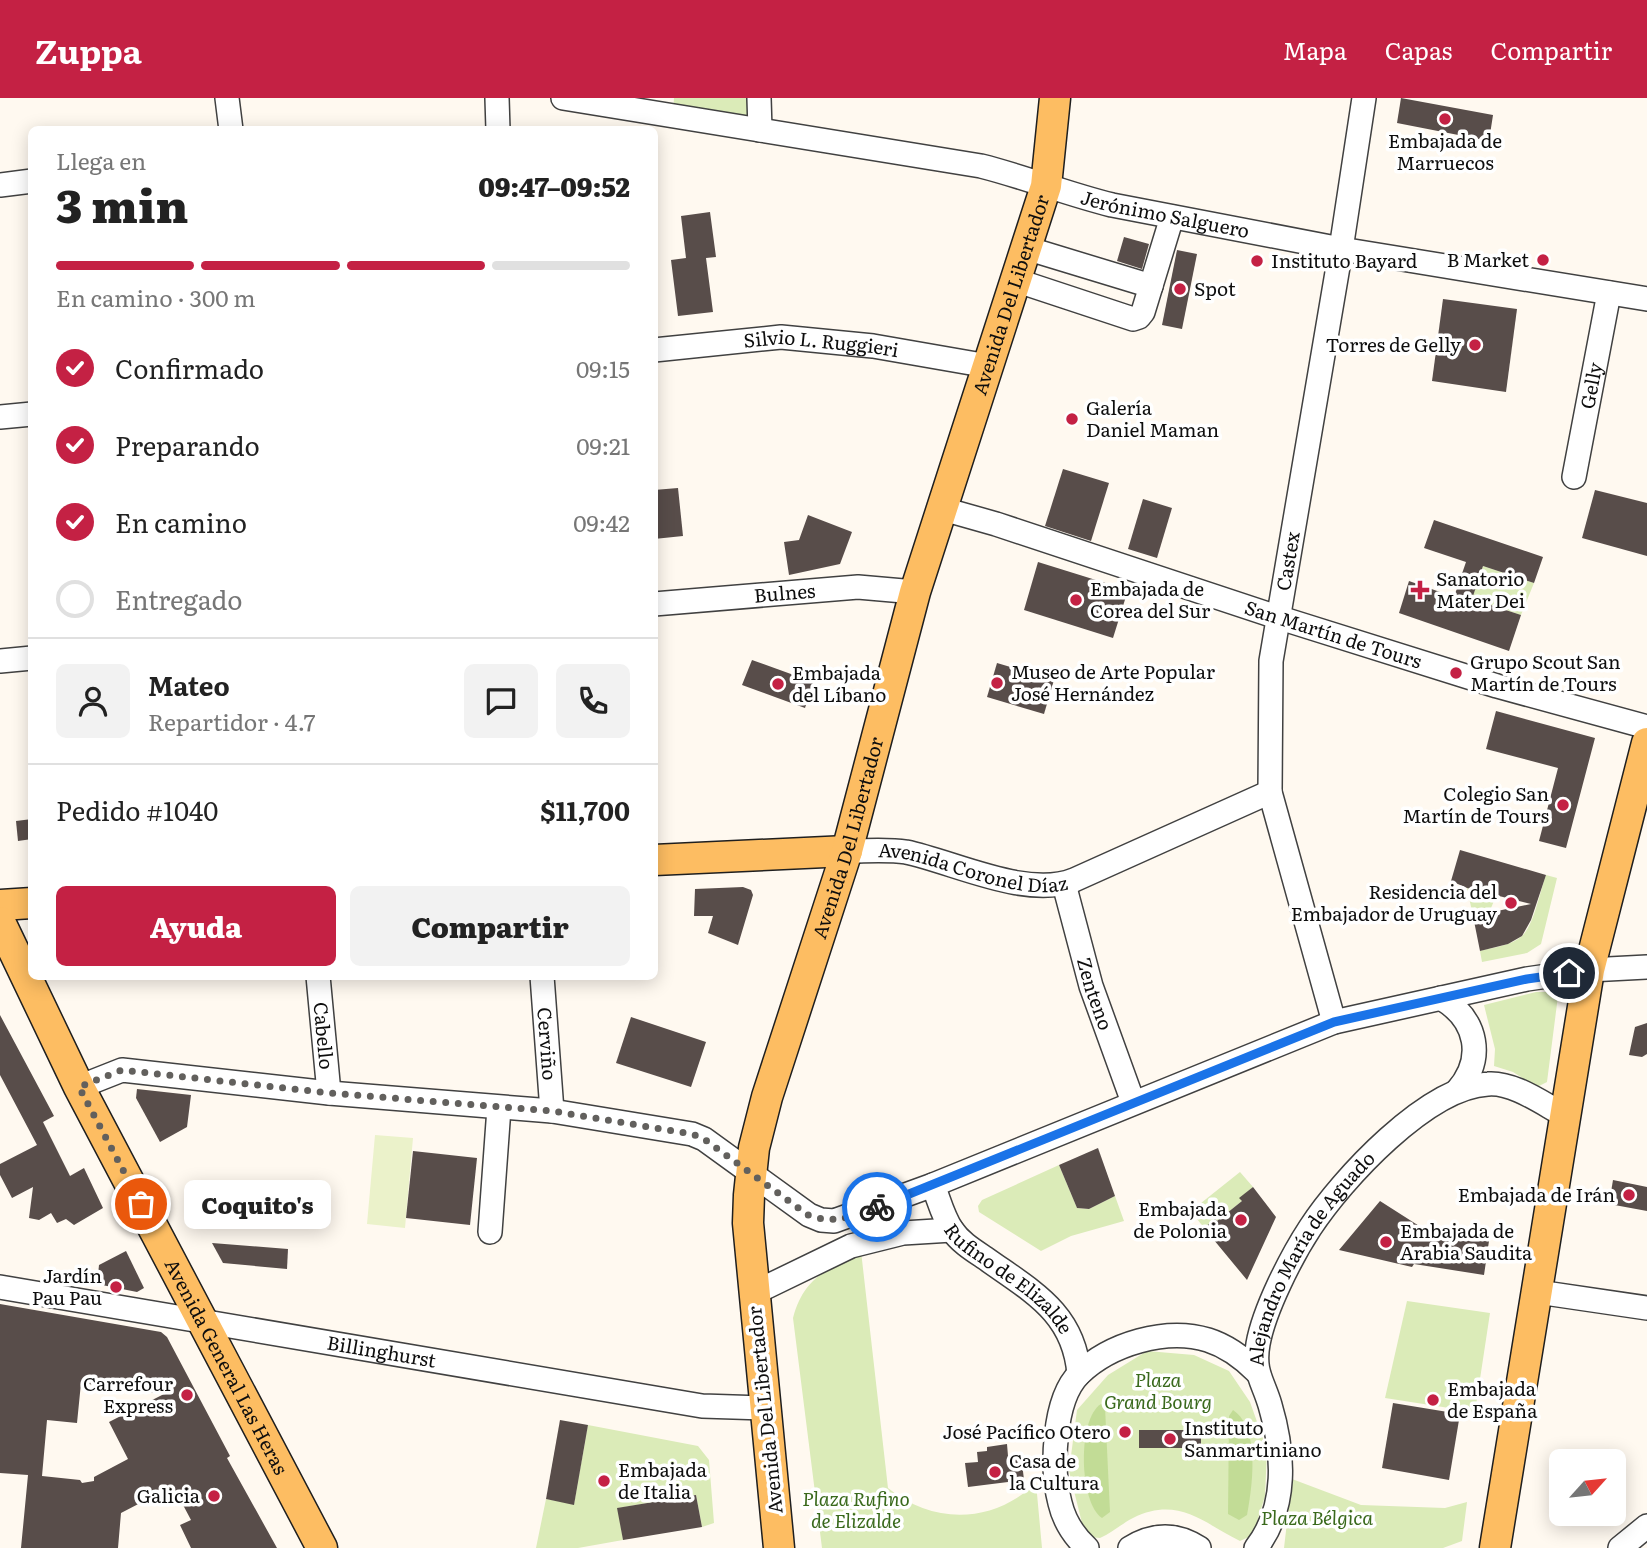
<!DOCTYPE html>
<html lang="es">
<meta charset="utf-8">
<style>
body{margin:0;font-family:Literata,serif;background:#f2f2f2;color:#222;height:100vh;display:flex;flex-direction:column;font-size:26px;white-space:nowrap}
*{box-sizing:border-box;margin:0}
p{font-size:23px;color:#767676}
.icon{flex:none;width:38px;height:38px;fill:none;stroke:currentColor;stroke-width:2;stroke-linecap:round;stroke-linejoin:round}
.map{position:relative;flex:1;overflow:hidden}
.details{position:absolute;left:28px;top:28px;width:630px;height:854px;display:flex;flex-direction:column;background:#fff;border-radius:10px;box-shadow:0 4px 18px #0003}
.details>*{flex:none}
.needle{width:46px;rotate:63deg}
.fabs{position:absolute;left:1549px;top:1351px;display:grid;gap:14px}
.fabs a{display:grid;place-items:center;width:77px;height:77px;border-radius:10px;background:#fff;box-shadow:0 4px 18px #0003;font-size:35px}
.pin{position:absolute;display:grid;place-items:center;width:60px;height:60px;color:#fff;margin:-30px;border:4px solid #fff;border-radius:50%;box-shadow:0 2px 7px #0007}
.courier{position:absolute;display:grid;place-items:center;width:70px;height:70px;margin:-35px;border:5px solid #1a73e8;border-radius:50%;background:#fff;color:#222;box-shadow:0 2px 9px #0007}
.bubble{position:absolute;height:49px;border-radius:10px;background:#fff;box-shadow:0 4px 18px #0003;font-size:23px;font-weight:800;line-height:49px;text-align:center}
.headline em{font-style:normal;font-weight:800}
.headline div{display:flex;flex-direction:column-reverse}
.headline{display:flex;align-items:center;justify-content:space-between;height:119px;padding:0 28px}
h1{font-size:46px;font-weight:800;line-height:52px}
.bar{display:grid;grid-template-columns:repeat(4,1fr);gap:10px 7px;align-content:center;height:84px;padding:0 28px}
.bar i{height:9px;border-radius:5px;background:#e0e0e0}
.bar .on{background:#c42144}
.bar p{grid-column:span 4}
.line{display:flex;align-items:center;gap:18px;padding:0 28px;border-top:2px solid #e0e0e0}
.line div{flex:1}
.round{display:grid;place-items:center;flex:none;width:74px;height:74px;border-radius:10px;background:#f2f2f2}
ol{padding:0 28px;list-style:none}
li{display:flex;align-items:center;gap:21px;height:77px}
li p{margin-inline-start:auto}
li .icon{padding:7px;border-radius:50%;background:#c42144;color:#fff;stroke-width:4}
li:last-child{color:#767676}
li i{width:38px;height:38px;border:4px solid #e0e0e0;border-radius:50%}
.button{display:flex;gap:14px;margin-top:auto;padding:14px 28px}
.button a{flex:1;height:80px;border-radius:10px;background:#c42144;color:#fff;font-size:28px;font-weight:800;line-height:80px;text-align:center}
.button a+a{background:#f2f2f2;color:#222}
header{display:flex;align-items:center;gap:42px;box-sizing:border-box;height:98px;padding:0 35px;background:#c42144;color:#fff}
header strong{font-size:33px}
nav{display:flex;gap:38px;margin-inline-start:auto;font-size:24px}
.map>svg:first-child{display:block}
.green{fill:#dbebb8;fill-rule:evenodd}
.forest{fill:#c2dc96}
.pitch{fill:#ebf2ca}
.building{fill:#584d4a;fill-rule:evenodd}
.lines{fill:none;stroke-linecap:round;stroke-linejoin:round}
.minor-casing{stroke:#414141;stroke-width:26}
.major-casing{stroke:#1f1f1f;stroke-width:33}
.minor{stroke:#fff;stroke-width:23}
.major{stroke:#fdbd62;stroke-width:30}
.done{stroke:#62605d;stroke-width:7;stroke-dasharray:0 12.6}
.route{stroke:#1a73e8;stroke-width:9}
.poi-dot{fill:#c42144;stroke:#fff;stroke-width:2.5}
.labels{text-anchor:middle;stroke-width:7;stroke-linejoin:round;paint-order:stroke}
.poi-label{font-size:19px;fill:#0e0e0e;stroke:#fff;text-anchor:start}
.street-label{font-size:19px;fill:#0e0e0e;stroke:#fff}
.park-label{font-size:19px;font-style:italic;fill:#39691c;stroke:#fff}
</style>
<header>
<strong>Zuppa</strong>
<nav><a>Mapa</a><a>Capas</a><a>Compartir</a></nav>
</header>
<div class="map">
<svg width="1647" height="1450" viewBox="0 0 1647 1450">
<rect width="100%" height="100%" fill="#fff9f0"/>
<g class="green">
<polygon points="674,0 755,0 756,28 673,15"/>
<polygon points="1483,468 1534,485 1521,517 1483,504 1482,507 1471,503"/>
<path d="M1546,777L1557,780L1541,846L1527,855L1482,864L1480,853C1493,849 1511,848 1522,838C1534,827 1540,793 1546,777Z"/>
<polygon points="1477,782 1500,788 1489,815 1473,818 1467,790 1474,792"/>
<polygon points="1536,894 1556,894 1558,898 1547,984 1537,989 1513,974 1494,968 1495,951 1484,907"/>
<polygon points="1059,1067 1077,1110 1089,1111 1115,1098 1124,1123 1071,1138 1041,1153 979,1114 978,1108 982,1102"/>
<polygon points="1240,1074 1253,1089 1240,1100 1242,1103 1217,1123 1215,1121 1204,1130 1191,1113"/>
<path d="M861,1153L888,1390C933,1427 993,1426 1036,1385L1042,1450H822L793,1220C804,1179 827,1172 861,1153Z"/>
<polygon points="1407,1203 1490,1215 1475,1314 1385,1300"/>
<path d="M1147,1253L1194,1257L1229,1273L1250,1304L1267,1352L1265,1398L1253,1437L1240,1443C1202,1424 1178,1398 1133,1420C1121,1426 1112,1435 1100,1440L1090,1439L1083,1429L1069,1373L1077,1312L1108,1277ZM1139,1332H1200L1201,1350H1140Z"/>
<polygon points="588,1327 698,1348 709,1362 714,1425 702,1429 696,1397 618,1410 623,1442 578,1450 536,1450 546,1401 574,1406"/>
<polygon points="1292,1381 1361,1407 1445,1410 1467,1404 1462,1443 1443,1450 1284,1450"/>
</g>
<g class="forest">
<path d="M1101,1306L1105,1309L1110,1414L1102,1420C1079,1405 1077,1321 1101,1306Z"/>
<path d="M1233,1312C1261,1331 1252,1389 1247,1417L1239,1422L1228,1416L1229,1318Z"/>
</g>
<polygon class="pitch" points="375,1037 413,1040 405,1130 367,1126"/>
<g class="building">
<polygon points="1401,0 1493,17 1489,43 1397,25"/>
<polygon points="710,114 716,159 706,160 713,214 678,218 671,162 686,160 681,118"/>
<polygon points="1124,139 1149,146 1142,171 1117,163"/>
<polygon points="1177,152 1197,156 1182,231 1162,227"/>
<polygon points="1443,201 1517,211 1506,294 1432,283"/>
<polygon points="1063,371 1109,385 1091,443 1045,428"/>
<polygon points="678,390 683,438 654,441 654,392"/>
<polygon points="1595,392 1647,405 1647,458 1582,440"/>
<polygon points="1143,401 1172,410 1157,460 1128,451"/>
<polygon points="808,417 852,434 840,466 789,477 784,444 799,442"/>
<polygon points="1434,422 1543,459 1534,485 1483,468 1472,501 1521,517 1509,553 1399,515 1409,483 1454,499 1466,464 1424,450"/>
<polygon points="1038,464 1128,492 1113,540 1024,512"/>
<polygon points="752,562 813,584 805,610 742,587"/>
<polygon points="997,565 1054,582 1044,616 987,599"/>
<polygon points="1496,613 1595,640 1566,750 1539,743 1558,670 1486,651"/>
<polygon points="32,721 32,741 18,743 16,723"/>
<polygon points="1460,752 1546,777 1531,822 1522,838 1508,846 1480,853 1473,818 1531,806 1467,790 1451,783"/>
<polygon points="743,789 751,792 753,797 738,847 708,835 713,818 694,818 695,791"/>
<polygon points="0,917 54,1018 43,1024 70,1078 84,1070 103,1110 74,1127 66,1121 57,1125 51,1115 39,1122 29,1120 33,1089 12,1100 0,1077 0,1066 37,1047 0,977"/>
<polygon points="631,919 706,944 691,989 616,965"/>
<polygon points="1647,925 1647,956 1642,959 1629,957 1635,929"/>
<polygon points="137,991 191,997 187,1029 160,1044 136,1000"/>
<polygon points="1098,1050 1115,1098 1089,1111 1077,1110 1059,1067"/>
<polygon points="413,1053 477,1060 470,1127 406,1120"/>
<polygon points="1613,1082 1647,1089 1647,1113 1609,1106"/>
<polygon points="1253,1089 1276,1119 1247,1182 1204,1130 1215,1121 1217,1123 1242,1103 1239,1100"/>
<polygon points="1380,1103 1427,1133 1489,1143 1484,1177 1414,1166 1412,1169 1339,1152"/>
<polygon points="212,1145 288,1151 287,1171 223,1165"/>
<polygon points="126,1153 144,1190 137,1194 97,1186 99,1167"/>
<path d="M0,1206L161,1234L167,1239L230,1358L227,1360L277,1450H191L180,1427L191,1422L173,1388L121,1415L118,1450H21L28,1377L0,1375ZM81,1285L164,1296L109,1324L128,1361L94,1379V1383L82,1385L80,1382L42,1378L47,1322L77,1325Z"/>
<polygon points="1393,1305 1460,1316 1449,1382 1382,1370"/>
<polygon points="560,1322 588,1327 574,1407 546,1401"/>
<rect x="1139" y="1332" width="62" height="18"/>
<polygon points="1007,1346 1008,1358 1021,1356 1024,1382 968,1389 965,1365 978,1364 977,1354 987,1353 987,1349"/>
<polygon points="696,1397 702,1429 623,1442 617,1410"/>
</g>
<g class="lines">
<g class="minor-casing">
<g id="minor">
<polyline points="227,0 231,32"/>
<polyline points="497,0 498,32"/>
<path id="s1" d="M563,0L981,68C1025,79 1067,96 1112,107L1341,151L1647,201"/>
<polyline points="759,0 760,32"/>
<polyline points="0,87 32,83"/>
<polyline points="1026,150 1151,188"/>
<polyline points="1015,182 1133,221 1139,219 1143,214 1172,119"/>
<path id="s2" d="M654,252L781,239L873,248L988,268"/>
<polyline points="0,319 32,316"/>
<path id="s3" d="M1574,379L1609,195"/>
<path id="s4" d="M943,411L996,426L1277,519L1497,588L1647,629"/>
<path id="s5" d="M654,506L858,489L915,494"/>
<polyline points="0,563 32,560"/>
<path id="s6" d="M847,753C866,753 887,751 906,754C954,764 1027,801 1074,782L1270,694"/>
<path id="s7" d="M1064,786L1091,888L1133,1004"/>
<path id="s8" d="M318,878L329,995"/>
<path id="s9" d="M542,878L552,1013"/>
<path d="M1441,900C1478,922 1485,961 1457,993"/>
<path id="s10" d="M1334,924L1270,694L1271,563L1341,151L1364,0"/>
<polyline points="79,989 122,972 329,995 552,1013 692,1036 704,1041 809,1117 821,1122 834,1123 933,1087 1334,924 1527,881 1589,872 1647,869"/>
<path id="s11" d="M933,1087C939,1102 943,1119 952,1132C960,1144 973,1152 985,1160C1031,1193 1074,1214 1079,1276"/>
<polyline points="490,1134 499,1010"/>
<path id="s12" d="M0,1189L702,1308L765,1310"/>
<polyline points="1538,1194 1647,1210"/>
<polyline points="754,1195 851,1148 903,1135 952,1132"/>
<path d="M1087,1450C1074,1438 1064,1422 1060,1405C1051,1371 1053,1302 1079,1276C1110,1246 1166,1229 1208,1242C1227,1248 1243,1260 1257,1274"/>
<path d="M1130,1450C1153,1436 1176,1435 1199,1450"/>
<path id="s13" d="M1256,1450C1288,1409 1284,1354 1270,1307C1263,1283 1253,1274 1258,1246C1264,1212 1291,1159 1310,1130C1342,1081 1427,989 1488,986C1514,984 1543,1006 1566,1018"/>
<polyline points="1620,1450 1647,1428"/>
</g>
</g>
<g class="major-casing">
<g id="major">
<polyline points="654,762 847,753"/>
<polyline points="0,807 32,805"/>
<path id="s14" d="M0,824L79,989L322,1450"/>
<path id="s15" d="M779,1450L748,1125L749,1097L754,1050L767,999L847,753L915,494L1046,88L1055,0"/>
<polyline points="1495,1450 1589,872 1647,645"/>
</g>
</g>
<use href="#minor" class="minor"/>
<use href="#major" class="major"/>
</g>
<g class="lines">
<path class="done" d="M141,1106L79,989L122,972L329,995L552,1013L692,1036L704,1041L808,1117C834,1127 853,1118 877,1109"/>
<polyline class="route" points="877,1109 1334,924 1527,881 1569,875"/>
</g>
<g class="poi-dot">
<circle cx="1445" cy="21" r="7"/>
<circle cx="1543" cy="162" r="7"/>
<circle cx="1257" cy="163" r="7"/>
<circle cx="1180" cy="191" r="7"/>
<circle cx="1475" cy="247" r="7"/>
<circle cx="1072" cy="321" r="7"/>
<path d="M1416.5 481.5h7v7h7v7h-7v7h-7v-7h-7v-7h7z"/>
<circle cx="1076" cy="502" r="7"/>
<circle cx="1456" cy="575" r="7"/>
<circle cx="997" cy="585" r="7"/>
<circle cx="778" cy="586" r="7"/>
<circle cx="1563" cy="707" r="7"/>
<circle cx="1511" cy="805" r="7"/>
<circle cx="1629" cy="1097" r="7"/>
<circle cx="1241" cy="1122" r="7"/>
<circle cx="1386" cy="1144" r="7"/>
<circle cx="116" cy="1189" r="7"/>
<circle cx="187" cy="1297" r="7"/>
<circle cx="1433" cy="1302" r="7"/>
<circle cx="1125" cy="1334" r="7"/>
<circle cx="1170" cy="1341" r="7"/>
<circle cx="995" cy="1374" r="7"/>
<circle cx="604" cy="1383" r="7"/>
<circle cx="214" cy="1398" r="7"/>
</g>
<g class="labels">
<g class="poi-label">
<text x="1445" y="50" text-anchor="middle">Embajada de<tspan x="1445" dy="22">Marruecos</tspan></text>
<text x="1529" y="169" text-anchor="end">B Market</text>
<text x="1271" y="170">Instituto Bayard</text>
<text x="1194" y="198">Spot</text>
<text x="1461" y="254" text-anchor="end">Torres de Gelly</text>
<text x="1086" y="317">Galería<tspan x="1086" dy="22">Daniel Maman</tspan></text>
<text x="1436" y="488">Sanatorio<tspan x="1436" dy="22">Mater Dei</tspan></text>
<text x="1090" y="498">Embajada de<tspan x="1090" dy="22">Corea del Sur</tspan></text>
<text x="1470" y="571">Grupo Scout San<tspan x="1470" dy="22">Martín de Tours</tspan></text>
<text x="1011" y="581">Museo de Arte Popular<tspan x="1011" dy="22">José Hernández</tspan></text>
<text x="792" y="582">Embajada<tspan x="792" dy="22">del Líbano</tspan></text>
<text x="1549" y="703" text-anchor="end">Colegio San<tspan x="1549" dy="22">Martín de Tours</tspan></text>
<text x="1497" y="801" text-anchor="end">Residencia del<tspan x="1497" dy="22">Embajador de Uruguay</tspan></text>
<text x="1615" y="1104" text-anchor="end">Embajada de Irán</text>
<text x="1227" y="1118" text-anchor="end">Embajada<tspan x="1227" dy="22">de Polonia</tspan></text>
<text x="1400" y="1140">Embajada de<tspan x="1400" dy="22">Arabia Saudita</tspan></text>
<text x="102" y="1185" text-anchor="end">Jardín<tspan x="102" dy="22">Pau Pau</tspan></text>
<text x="173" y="1293" text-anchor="end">Carrefour<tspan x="173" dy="22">Express</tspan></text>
<text x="1447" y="1298">Embajada<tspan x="1447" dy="22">de España</tspan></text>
<text x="1184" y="1337">Instituto<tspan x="1184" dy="22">Sanmartiniano</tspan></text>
<text x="1111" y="1341" text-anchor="end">José Pacífico Otero</text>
<text x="1009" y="1370">Casa de<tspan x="1009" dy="22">la Cultura</tspan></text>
<text x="618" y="1379">Embajada<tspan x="618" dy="22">de Italia</tspan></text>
<text x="200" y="1405" text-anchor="end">Galicia</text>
</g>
<g class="street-label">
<text dy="7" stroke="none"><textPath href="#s1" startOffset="614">Jerónimo Salguero</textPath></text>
<text dy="7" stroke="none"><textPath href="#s15" startOffset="1293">Avenida Del Libertador</textPath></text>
<text dy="7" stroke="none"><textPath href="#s2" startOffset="168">Silvio L. Ruggieri</textPath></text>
<text dy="7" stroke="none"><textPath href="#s3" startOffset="93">Gelly</textPath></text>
<text dy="7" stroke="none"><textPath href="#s10" startOffset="471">Castex</textPath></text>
<text dy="7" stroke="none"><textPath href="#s5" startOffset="131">Bulnes</textPath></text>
<text dy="7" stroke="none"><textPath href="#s4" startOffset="410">San Martín de Tours</textPath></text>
<text dy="7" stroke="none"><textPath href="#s15" startOffset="726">Avenida Del Libertador</textPath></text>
<text dy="7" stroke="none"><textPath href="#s6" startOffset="128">Avenida Coronel Díaz</textPath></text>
<text dy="7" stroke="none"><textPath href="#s7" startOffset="114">Zenteno</textPath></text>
<text dy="7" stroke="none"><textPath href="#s8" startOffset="60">Cabello</textPath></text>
<text dy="7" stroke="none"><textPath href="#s9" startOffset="68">Cerviño</textPath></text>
<text dy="7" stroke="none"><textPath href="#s13" startOffset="313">Alejandro María de Aguado</textPath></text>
<text dy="7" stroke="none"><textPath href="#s11" startOffset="124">Rufino de Elizalde</textPath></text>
<text dy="7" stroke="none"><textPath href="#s12" startOffset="387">Billinghurst</textPath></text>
<text dy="7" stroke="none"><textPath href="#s14" startOffset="499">Avenida General Las Heras</textPath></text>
<text transform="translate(765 1312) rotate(-96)" y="7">Avenida Del Libertador</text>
</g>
<g class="park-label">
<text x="1158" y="1289">Plaza<tspan x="1158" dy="22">Grand Bourg</tspan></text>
<text x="856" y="1408">Plaza Rufino<tspan x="856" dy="22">de Elizalde</tspan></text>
<text x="1317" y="1427">Plaza Bélgica</text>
</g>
</g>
</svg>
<div class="fabs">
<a><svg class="needle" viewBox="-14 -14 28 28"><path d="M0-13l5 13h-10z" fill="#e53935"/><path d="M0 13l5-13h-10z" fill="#767676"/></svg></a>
</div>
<div class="pin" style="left:141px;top:1106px;background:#ea580c"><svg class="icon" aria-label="bag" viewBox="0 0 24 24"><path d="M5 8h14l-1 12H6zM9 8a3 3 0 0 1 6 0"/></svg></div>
<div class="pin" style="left:1569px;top:875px;background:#1f2937"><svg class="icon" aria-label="home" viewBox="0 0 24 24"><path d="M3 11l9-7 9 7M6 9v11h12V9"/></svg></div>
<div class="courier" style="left:877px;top:1109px"><svg class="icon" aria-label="bike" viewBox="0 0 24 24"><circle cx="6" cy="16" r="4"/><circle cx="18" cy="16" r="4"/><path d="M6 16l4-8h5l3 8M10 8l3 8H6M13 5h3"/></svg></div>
<div class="bubble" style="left:184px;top:1082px;width:147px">Coquito's</div>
<section class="details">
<div class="headline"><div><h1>3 min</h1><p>Llega en</p></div><em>09:47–09:52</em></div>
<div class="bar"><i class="on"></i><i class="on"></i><i class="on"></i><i></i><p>En camino · 300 m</p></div>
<ol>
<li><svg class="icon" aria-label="check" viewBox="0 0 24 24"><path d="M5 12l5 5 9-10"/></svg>Confirmado<p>09:15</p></li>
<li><svg class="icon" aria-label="check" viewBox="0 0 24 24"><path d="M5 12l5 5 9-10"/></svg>Preparando<p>09:21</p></li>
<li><svg class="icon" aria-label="check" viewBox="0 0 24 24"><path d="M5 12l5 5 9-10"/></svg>En camino<p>09:42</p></li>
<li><i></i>Entregado</li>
</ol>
<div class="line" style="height:126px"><a class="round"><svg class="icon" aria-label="person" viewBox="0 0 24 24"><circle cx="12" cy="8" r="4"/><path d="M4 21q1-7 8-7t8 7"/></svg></a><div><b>Mateo</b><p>Repartidor · 4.7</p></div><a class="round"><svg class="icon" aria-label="chat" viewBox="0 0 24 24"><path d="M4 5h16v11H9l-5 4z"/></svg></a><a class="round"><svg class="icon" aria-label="phone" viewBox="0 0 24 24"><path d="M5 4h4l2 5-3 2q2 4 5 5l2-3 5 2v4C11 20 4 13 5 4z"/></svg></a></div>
<div class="line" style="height:91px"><div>Pedido #1040</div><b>$11,700</b></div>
<div class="button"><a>Ayuda</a><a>Compartir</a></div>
</section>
</div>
